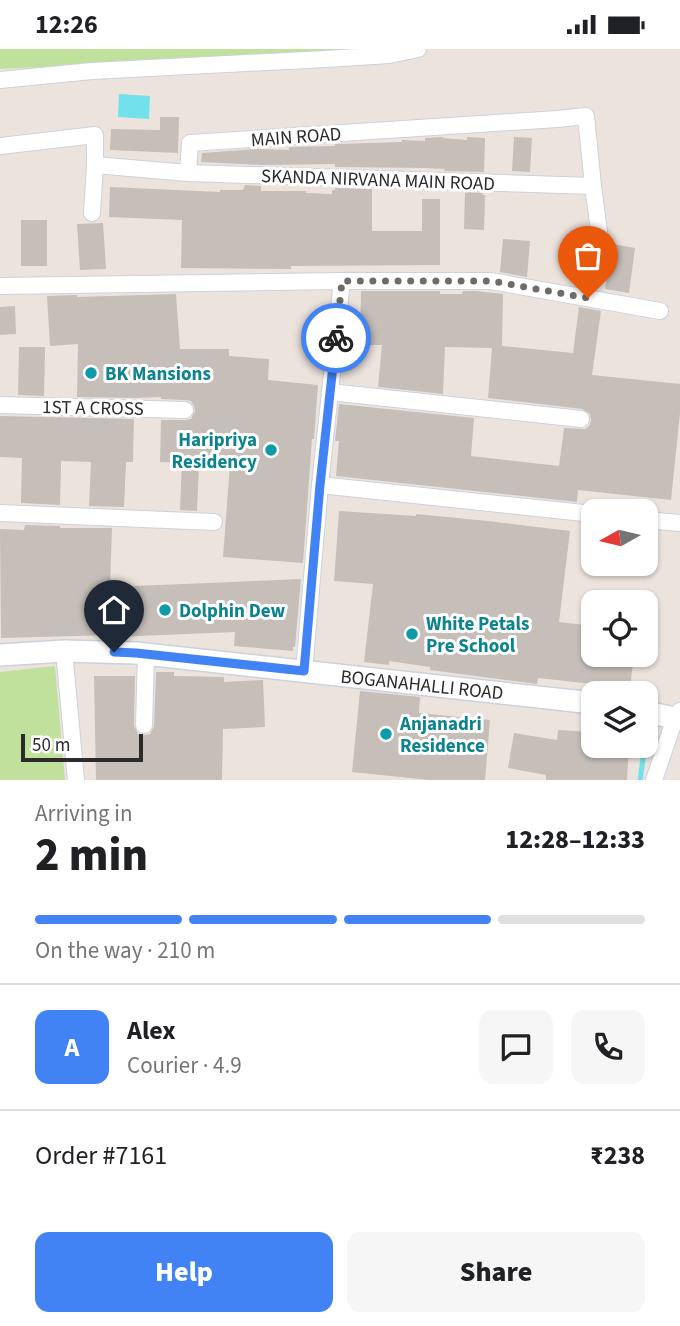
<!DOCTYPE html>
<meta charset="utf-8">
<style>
body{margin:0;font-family:"Source Sans 3",sans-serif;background:#f6f6f6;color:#202124;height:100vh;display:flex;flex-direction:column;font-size:26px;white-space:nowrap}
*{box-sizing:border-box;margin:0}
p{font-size:23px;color:#757577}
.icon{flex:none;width:38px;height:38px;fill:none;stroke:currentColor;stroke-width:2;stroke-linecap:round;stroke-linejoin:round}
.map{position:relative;height:731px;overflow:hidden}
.sheet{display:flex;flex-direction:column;background:#fff;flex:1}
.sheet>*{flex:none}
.needle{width:46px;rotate:262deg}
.buttons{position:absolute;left:581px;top:450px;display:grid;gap:14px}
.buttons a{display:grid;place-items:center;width:77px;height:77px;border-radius:14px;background:#fff;box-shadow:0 2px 5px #0004;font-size:35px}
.scale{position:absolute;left:21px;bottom:18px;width:122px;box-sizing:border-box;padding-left:7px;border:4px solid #2b2b2b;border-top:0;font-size:19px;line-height:24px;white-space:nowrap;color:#2b2b2b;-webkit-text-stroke:5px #fff;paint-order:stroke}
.pin{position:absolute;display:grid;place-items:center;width:60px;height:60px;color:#fff;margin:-72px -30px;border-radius:50% 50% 50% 0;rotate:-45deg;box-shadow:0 0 7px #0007}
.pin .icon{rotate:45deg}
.courier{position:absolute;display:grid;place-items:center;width:70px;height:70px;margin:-35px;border:5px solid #4183f5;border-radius:50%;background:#fff;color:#222;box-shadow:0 2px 9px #0007}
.headline em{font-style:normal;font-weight:800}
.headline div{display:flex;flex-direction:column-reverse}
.headline{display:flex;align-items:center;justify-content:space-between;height:119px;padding:0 35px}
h1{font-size:46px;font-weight:800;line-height:52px}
.bar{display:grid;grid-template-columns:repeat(4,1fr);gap:10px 7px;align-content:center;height:84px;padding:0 35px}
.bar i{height:9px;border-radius:5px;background:#e0e0e0}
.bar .current{background:#4183f5}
.bar p{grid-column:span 4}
.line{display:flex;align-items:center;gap:18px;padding:0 35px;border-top:2px solid #e0e0e0}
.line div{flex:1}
.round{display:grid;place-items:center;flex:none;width:74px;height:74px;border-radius:14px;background:#f6f6f6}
.action{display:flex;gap:14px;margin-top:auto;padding:14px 35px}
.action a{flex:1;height:80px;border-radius:14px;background:#4183f5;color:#fff;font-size:28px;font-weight:800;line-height:80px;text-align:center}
.action a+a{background:#f6f6f6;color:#202124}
.status{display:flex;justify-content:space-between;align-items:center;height:49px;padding:0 35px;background:#fff;direction:ltr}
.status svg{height:19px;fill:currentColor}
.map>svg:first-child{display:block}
.green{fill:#c0e19b}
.water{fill:#73e1eb}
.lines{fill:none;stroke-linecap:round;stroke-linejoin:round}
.stream{stroke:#73e1eb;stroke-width:5}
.building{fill:#c5beb9}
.street-casing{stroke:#cbd2dc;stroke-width:18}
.secondary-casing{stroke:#cbd2dc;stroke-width:24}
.street{stroke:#fff;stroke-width:16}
.secondary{stroke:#fff;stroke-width:21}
.done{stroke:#6f6b69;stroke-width:7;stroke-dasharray:0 12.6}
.route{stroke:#4183f5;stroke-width:9}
.culture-dot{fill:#0f9aa8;stroke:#fff;stroke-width:2.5}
.labels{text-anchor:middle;stroke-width:6;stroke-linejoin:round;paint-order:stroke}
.street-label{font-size:19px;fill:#2b2b2b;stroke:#fff}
.culture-label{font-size:19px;font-weight:bold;fill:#0d838f;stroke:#fff;text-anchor:start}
</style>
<div class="status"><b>12:26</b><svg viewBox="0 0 49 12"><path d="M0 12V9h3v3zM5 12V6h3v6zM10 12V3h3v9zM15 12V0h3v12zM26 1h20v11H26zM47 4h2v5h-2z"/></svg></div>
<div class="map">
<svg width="680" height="731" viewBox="0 0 680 731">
<rect width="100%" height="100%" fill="#ece3dd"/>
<g class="green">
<polygon points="0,0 358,0 326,4 0,20"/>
<polygon points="55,617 65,731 0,731 0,623"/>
</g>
<polygon class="water" points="119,45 150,47 149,70 118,68"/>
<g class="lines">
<g class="stream">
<polyline points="646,696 651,683"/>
<polyline points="640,731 645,696"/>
</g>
</g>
<g class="building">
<polygon points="160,68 179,68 178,104 110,101 111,80 160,81"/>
<polygon points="443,88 443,89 467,91 467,88 485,89 484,123 444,122 445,120 425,119 335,118 335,115 262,116 201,113 202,104 257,100 289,101 289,98 335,97 335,95 402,93 402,91 425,92 425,89"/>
<polygon points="514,88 532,89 530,123 512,122"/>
<polygon points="245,136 261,137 261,142 306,142 306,144 332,145 332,141 335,141 335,139 372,140 372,182 422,182 422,150 440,150 440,216 291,217 291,220 181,219 182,171 109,168 110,138 220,143 220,141 243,141"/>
<polygon points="465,143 483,144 482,146 485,146 484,181 464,180"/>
<rect x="21" y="171" width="26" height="46"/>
<polygon points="103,174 106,220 80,221 77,175"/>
<polygon points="503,190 530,192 527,228 500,223"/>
<polygon points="612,195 635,199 629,244 605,240"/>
<polygon points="361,242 440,242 440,245 462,245 463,242 476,242 503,245 502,297 573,304 579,258 601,262 592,326 680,335 680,364 671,451 578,441 577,453 336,427 339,392 335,392 339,355 474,369 471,407 559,417 564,379 585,380 589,377 591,372 590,365 582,360 488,349 492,299 445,298 443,345 378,338 382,296 360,296"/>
<polygon points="176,245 180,300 229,300 229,307 269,310 268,331 318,336 314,390 312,390 303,514 223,508 230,416 199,416 197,462 180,461 182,414 160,413 161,371 185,371 191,370 195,362 194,357 191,352 185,351 161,350 161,348 135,349 77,348 78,295 50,297 47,247 77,246 77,248"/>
<polygon points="15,257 16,285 0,286 0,258"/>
<polygon points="19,298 45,298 44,347 18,346"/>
<polygon points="0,367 134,370 133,413 126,413 124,458 89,457 91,413 61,412 60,456 21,454 22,409 0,408"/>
<polygon points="339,462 416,467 416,465 488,472 570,482 559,573 593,577 593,606 634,606 630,639 538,629 537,635 430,621 430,618 389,612 389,616 364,613 373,535 334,532"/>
<polygon points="25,476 60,477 60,479 112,479 110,538 301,530 295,598 293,598 293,602 234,597 235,583 114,588 114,586 1,589 0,480 24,481"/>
<polygon points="156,623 174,623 174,627 224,628 224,633 263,631 265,678 223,680 222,731 96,731 94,627 135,627 134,676 138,685 144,686 150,685 154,677"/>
<polygon points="360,642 420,648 419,664 490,671 485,731 429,731 352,723"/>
<polygon points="558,681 593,683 593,696 629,696 627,731 546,731 546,726 508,719 514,684 557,691"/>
</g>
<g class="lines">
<g class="street-casing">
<g id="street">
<polyline points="0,31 92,22 326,10 389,6 418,0"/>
<polyline points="0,97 95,86 95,116 188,124 190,94 557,70 586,67 593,137 188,124"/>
<polyline points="593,137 599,182"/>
<polyline points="92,164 95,116"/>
<polyline points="342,232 491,232 660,262"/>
<polyline points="0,237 342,232 320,436 304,622"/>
<polyline points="330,343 581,370"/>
<polyline points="0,356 185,361"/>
<polyline points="320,436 593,465"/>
<polyline points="0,464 214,473"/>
<polyline points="646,471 680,474"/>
<polyline points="64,602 76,731"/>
<polyline points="144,676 146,605"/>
<polyline points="654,731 675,669 680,662"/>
</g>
</g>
<g class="secondary-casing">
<g id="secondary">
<polyline points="0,606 64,602 136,604 593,654"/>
<polyline points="646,663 680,670"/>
</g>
</g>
<use href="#street" class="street"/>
<use href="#secondary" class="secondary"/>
</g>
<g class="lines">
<polyline class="done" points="336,289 342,232 491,232 588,249"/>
<polyline class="route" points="114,603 136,604 304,622 320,436 336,289"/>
</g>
<g class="culture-dot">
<circle cx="91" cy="324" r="7"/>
<circle cx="271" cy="401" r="7"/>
<circle cx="165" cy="561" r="7"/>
<circle cx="412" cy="585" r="7"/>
<circle cx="386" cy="685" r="7"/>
</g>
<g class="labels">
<g class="street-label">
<text transform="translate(296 87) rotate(-4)" y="7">MAIN ROAD</text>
<text transform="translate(378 130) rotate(2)" y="7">SKANDA NIRVANA MAIN ROAD</text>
<text transform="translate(93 358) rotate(1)" y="7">1ST A CROSS</text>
<text transform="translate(422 635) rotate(6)" y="7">BOGANAHALLI ROAD</text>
</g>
<g class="culture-label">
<text x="105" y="331">BK Mansions</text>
<text x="257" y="397" text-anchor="end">Haripriya<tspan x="257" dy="22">Residency</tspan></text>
<text x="179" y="568">Dolphin Dew</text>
<text x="426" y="581">White Petals<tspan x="426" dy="22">Pre School</tspan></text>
<text x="400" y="681">Anjanadri<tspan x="400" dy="22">Residence</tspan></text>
</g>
</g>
</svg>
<div class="buttons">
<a><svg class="needle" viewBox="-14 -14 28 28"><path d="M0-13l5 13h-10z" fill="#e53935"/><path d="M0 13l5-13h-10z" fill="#757577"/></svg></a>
<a><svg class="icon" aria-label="locate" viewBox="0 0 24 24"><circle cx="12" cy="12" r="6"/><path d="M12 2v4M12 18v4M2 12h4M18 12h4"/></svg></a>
<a><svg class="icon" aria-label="layers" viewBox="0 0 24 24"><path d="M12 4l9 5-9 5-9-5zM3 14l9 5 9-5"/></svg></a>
</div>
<div class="scale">50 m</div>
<div class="pin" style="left:588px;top:249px;background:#ea580c"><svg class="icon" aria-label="bag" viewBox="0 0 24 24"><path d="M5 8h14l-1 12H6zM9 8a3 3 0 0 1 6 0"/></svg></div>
<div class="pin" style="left:114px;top:603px;background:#1f2937"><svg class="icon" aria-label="home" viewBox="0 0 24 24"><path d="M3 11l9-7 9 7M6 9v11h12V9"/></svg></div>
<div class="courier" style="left:336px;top:289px"><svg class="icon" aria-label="bike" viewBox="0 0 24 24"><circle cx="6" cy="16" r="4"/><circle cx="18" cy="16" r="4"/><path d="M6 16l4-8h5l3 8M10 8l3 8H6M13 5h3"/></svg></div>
</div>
<section class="sheet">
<div class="headline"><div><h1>2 min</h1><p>Arriving in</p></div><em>12:28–12:33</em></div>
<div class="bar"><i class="current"></i><i class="current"></i><i class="current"></i><i></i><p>On the way · 210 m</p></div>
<div class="line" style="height:126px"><b class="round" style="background:#4183f5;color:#fff">A</b><div><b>Alex</b><p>Courier · 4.9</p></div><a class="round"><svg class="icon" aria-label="chat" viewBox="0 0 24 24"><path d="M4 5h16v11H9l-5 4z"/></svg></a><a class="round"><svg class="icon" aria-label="phone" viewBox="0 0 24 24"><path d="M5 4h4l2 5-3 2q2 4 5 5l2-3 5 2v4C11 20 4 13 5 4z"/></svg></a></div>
<div class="line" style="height:91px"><div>Order #7161</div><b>₹238</b></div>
<div class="action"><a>Help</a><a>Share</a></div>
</section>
